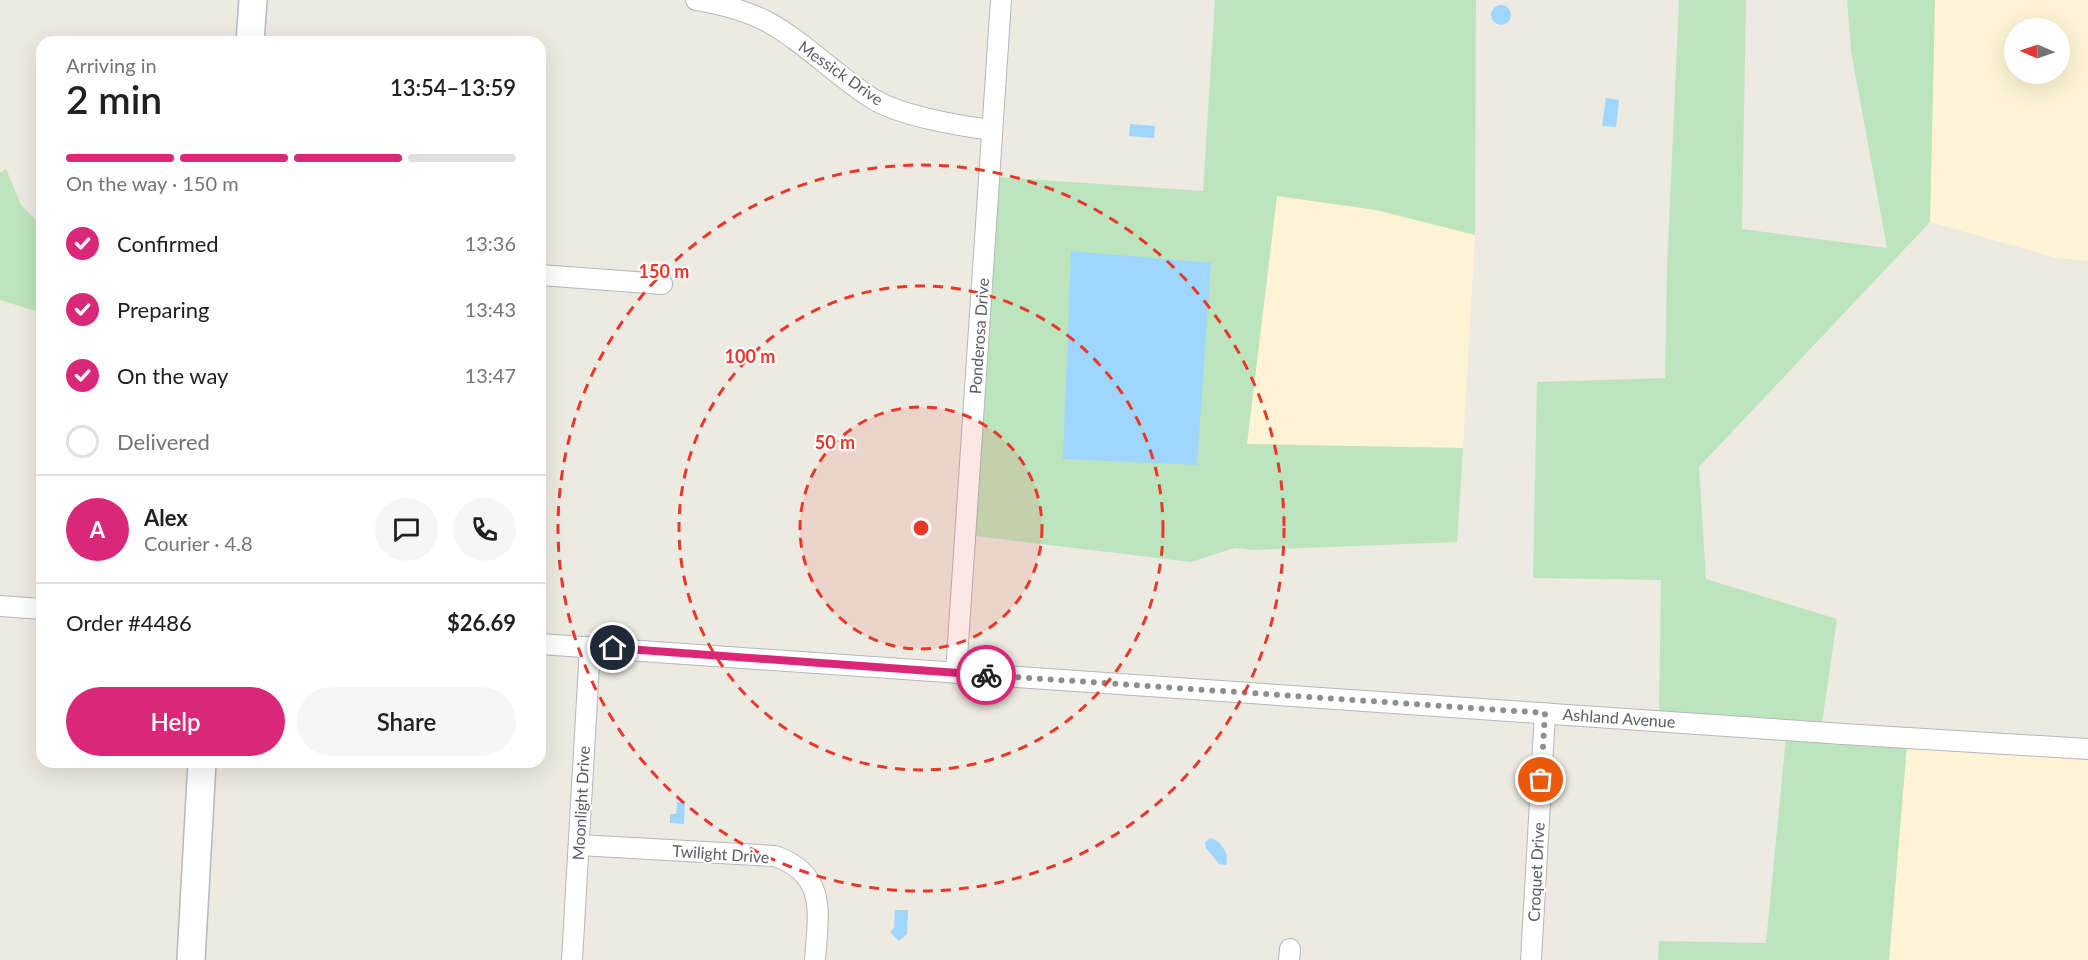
<!DOCTYPE html>
<meta charset="utf-8">
<style>
body{margin:0;font-family:Lato,sans-serif;background:#f6f6f6;color:#202124;height:100vh;display:flex;flex-direction:column;font-size:22px;white-space:nowrap}
*{box-sizing:border-box;margin:0}
p{font-size:20px;color:#757577}
.icon{flex:none;width:33px;height:33px;fill:none;stroke:currentColor;stroke-width:2;stroke-linecap:round;stroke-linejoin:round}
.map{position:relative;flex:1;overflow:hidden}
.panel{position:absolute;left:36px;top:36px;width:510px;height:732px;display:flex;flex-direction:column;background:#fff;border-radius:18px;box-shadow:0 6px 24px #0002}
.panel>*{flex:none}
.needle{width:39px;rotate:272deg}
.buttons{position:absolute;left:2004px;top:18px;display:grid;gap:12px}
.buttons a{display:grid;place-items:center;width:66px;height:66px;border-radius:50%;background:#fff;box-shadow:0 6px 24px #0002;font-size:30px}
.pin{position:absolute;display:grid;place-items:center;width:51px;height:51px;color:#fff;margin:-26px;border:3px solid #fff;border-radius:50%;box-shadow:0 2px 6px #0007}
.courier{position:absolute;display:grid;place-items:center;width:60px;height:60px;margin:-30px;border:4px solid #db2777;border-radius:50%;background:#fff;color:#222;box-shadow:0 2px 8px #0007}
.overview em{font-style:normal;font-weight:600}
.overview div{display:flex;flex-direction:column-reverse}
.overview{display:flex;align-items:center;justify-content:space-between;height:102px;padding:0 30px}
h1{font-size:39px;font-weight:600;line-height:45px}
.bar{display:grid;grid-template-columns:repeat(4,1fr);gap:9px 6px;align-content:center;height:72px;padding:0 30px}
.bar i{height:8px;border-radius:4px;background:#e0e0e0}
.bar .selected{background:#db2777}
.bar p{grid-column:span 4}
.line{display:flex;align-items:center;gap:15px;padding:0 30px;border-top:2px solid #e0e0e0}
.line div{flex:1}
.round{display:grid;place-items:center;flex:none;width:63px;height:63px;border-radius:32px;background:#f6f6f6}
ol{padding:0 30px;list-style:none}
li{display:flex;align-items:center;gap:18px;height:66px}
li p{margin-inline-start:auto}
li .icon{padding:6px;border-radius:50%;background:#db2777;color:#fff;stroke-width:4}
li:last-child{color:#757577}
li i{width:33px;height:33px;border:3px solid #e0e0e0;border-radius:50%}
.button{display:flex;gap:12px;margin-top:auto;padding:12px 30px}
.button a{flex:1;height:69px;border-radius:36px;background:#db2777;color:#fff;font-size:24px;font-weight:600;line-height:69px;text-align:center}
.button a+a{background:#f6f6f6;color:#202124}
.map>svg:first-child{display:block}
.commercial{fill:#fef4d5;fill-rule:evenodd}
.green{fill:#bde5bd}
.water{fill:#9fd6ff}
.lines{fill:none;stroke-linecap:round;stroke-linejoin:round}
.street-casing{stroke:#b4b7bc;stroke-width:22}
.secondary-casing{stroke:#b5b8be;stroke-width:30}
.street{stroke:#fff;stroke-width:20}
.secondary{stroke:#fff;stroke-width:27}
.done{stroke:#8d8e8e;stroke-width:6;stroke-dasharray:0 10.8}
.route{stroke:#db2777;stroke-width:8}
.ring{fill:none;stroke:#ea372a;stroke-width:3;stroke-dasharray:10 8}
.labels{text-anchor:middle;stroke-width:4.5;stroke-linejoin:round;paint-order:stroke}
.street-label{font-size:16px;fill:#5a5d62;stroke:#fff}
.centre{fill:#ea372a;stroke:#fff;stroke-width:3}
.ring-label{font-size:18px;text-anchor:middle;font-weight:bold;fill:#ea372a;stroke:#fff;stroke-width:4.5;stroke-linejoin:round;paint-order:stroke}
</style>
<div class="map">
<svg width="2088" height="960" viewBox="0 0 2088 960">
<rect width="100%" height="100%" fill="#edeae1"/>
<g class="commercial">
<path d="M1935,0H2088V261L2057,258L1930,222ZM2014,28H2060V74H2014Z"/>
<polygon points="1277,196 1376,210 1475,235 1463,448 1247,444"/>
<polygon points="1907,745 2088,757 2088,960 1889,960"/>
</g>
<g class="green">
<polygon points="1215,0 1476,0 1475,235 1376,210 1277,196 1247,444 1463,448 1457,542 1253,550 1235,548 1191,562 975,536 999,177 1203,191"/>
<polygon points="1679,0 1746,0 1742,229 1887,248 1851,51 1847,0 1935,0 1930,222 1699,467 1706,579 1837,619 1822,723 1659,712 1661,580 1533,578 1537,382 1665,378 1667,269"/>
<polygon points="6,169 21,205 42,226 42,313 0,300 0,173"/>
<polygon points="1786,737 1907,745 1889,960 1658,960 1659,941 1766,943"/>
</g>
<g class="water">
<circle cx="1501" cy="15" r="10"/>
<polygon points="1606,98 1619,100 1616,127 1602,126"/>
<polygon points="1130,124 1155,126 1154,138 1129,136"/>
<polygon points="1071,251 1211,263 1197,465 1063,459"/>
<polygon points="677,802 685,802 684,824 670,823 670,814 676,814"/>
<path d="M1211,838C1221,841 1230,855 1226,865L1219,864L1206,848L1205,842Z"/>
<polygon points="895,910 908,910 907,934 899,941 890,932 894,928"/>
</g>
<g class="lines">
<g class="street-casing">
<g id="street">
<path d="M696,0C720,4 744,10 766,21C805,42 836,76 873,99C901,116 960,126 992,130"/>
<polyline points="540,275 662,284"/>
<polyline points="0,606 42,609"/>
<polyline points="540,644 1843,734 2088,749"/>
<polyline points="956,673 1001,0"/>
<path d="M579,845L775,856C828,875 818,914 815,960"/>
<polyline points="572,960 590,647"/>
<polyline points="1289,960 1290,949"/>
<polyline points="1531,960 1545,713"/>
</g>
</g>
<g class="secondary-casing">
<g id="secondary">
<polyline points="250,42 253,0"/>
<polyline points="191,960 202,762"/>
</g>
</g>
<use href="#street" class="street"/>
<use href="#secondary" class="secondary"/>
</g>
<g class="lines">
<polyline class="done" points="986,675 1545,713 1541,780"/>
<polyline class="route" points="613,648 986,675"/>
</g>
<circle cx="921" cy="528" r="121" fill="#ea372a" fill-opacity=".12"/>
<g class="ring">
<circle cx="921" cy="528" r="121"/>
<circle cx="921" cy="528" r="242"/>
<circle cx="921" cy="528" r="363"/>
</g>
<g class="labels">
<g class="street-label">
<text transform="translate(841 73) rotate(35)" y="6">Messick Drive</text>
<text transform="translate(979 336) rotate(-86)" y="6">Ponderosa Drive</text>
<text transform="translate(1619 718) rotate(4)" y="6">Ashland Avenue</text>
<text transform="translate(581 803) rotate(-87)" y="6">Moonlight Drive</text>
<text transform="translate(721 854) rotate(4)" y="6">Twilight Drive</text>
<text transform="translate(1536 872) rotate(-87)" y="6">Croquet Drive</text>
</g>
</g>
<circle cx="921" cy="528" r="9" class="centre"/>
<g class="ring-label">
<text x="664" y="278">150 m</text>
<text x="750" y="363">100 m</text>
<text x="835" y="449">50 m</text>
</g>
</svg>
<div class="buttons">
<a><svg class="needle" viewBox="-14 -14 28 28"><path d="M0-13l5 13h-10z" fill="#e53935"/><path d="M0 13l5-13h-10z" fill="#757577"/></svg></a>
</div>
<div class="pin" style="left:1541px;top:780px;background:#ea580c"><svg class="icon" aria-label="bag" viewBox="0 0 24 24"><path d="M5 8h14l-1 12H6zM9 8a3 3 0 0 1 6 0"/></svg></div>
<div class="pin" style="left:613px;top:648px;background:#1f2937"><svg class="icon" aria-label="home" viewBox="0 0 24 24"><path d="M3 11l9-7 9 7M6 9v11h12V9"/></svg></div>
<div class="courier" style="left:986px;top:675px"><svg class="icon" aria-label="bike" viewBox="0 0 24 24"><circle cx="6" cy="16" r="4"/><circle cx="18" cy="16" r="4"/><path d="M6 16l4-8h5l3 8M10 8l3 8H6M13 5h3"/></svg></div>
<section class="panel">
<div class="overview"><div><h1>2 min</h1><p>Arriving in</p></div><em>13:54–13:59</em></div>
<div class="bar"><i class="selected"></i><i class="selected"></i><i class="selected"></i><i></i><p>On the way · 150 m</p></div>
<ol>
<li><svg class="icon" aria-label="check" viewBox="0 0 24 24"><path d="M5 12l5 5 9-10"/></svg>Confirmed<p>13:36</p></li>
<li><svg class="icon" aria-label="check" viewBox="0 0 24 24"><path d="M5 12l5 5 9-10"/></svg>Preparing<p>13:43</p></li>
<li><svg class="icon" aria-label="check" viewBox="0 0 24 24"><path d="M5 12l5 5 9-10"/></svg>On the way<p>13:47</p></li>
<li><i></i>Delivered</li>
</ol>
<div class="line" style="height:108px"><b class="round" style="background:#db2777;color:#fff">A</b><div><b>Alex</b><p>Courier · 4.8</p></div><a class="round"><svg class="icon" aria-label="chat" viewBox="0 0 24 24"><path d="M4 5h16v11H9l-5 4z"/></svg></a><a class="round"><svg class="icon" aria-label="phone" viewBox="0 0 24 24"><path d="M5 4h4l2 5-3 2q2 4 5 5l2-3 5 2v4C11 20 4 13 5 4z"/></svg></a></div>
<div class="line" style="height:78px"><div>Order #4486</div><b>$26.69</b></div>
<div class="button"><a>Help</a><a>Share</a></div>
</section>
</div>
